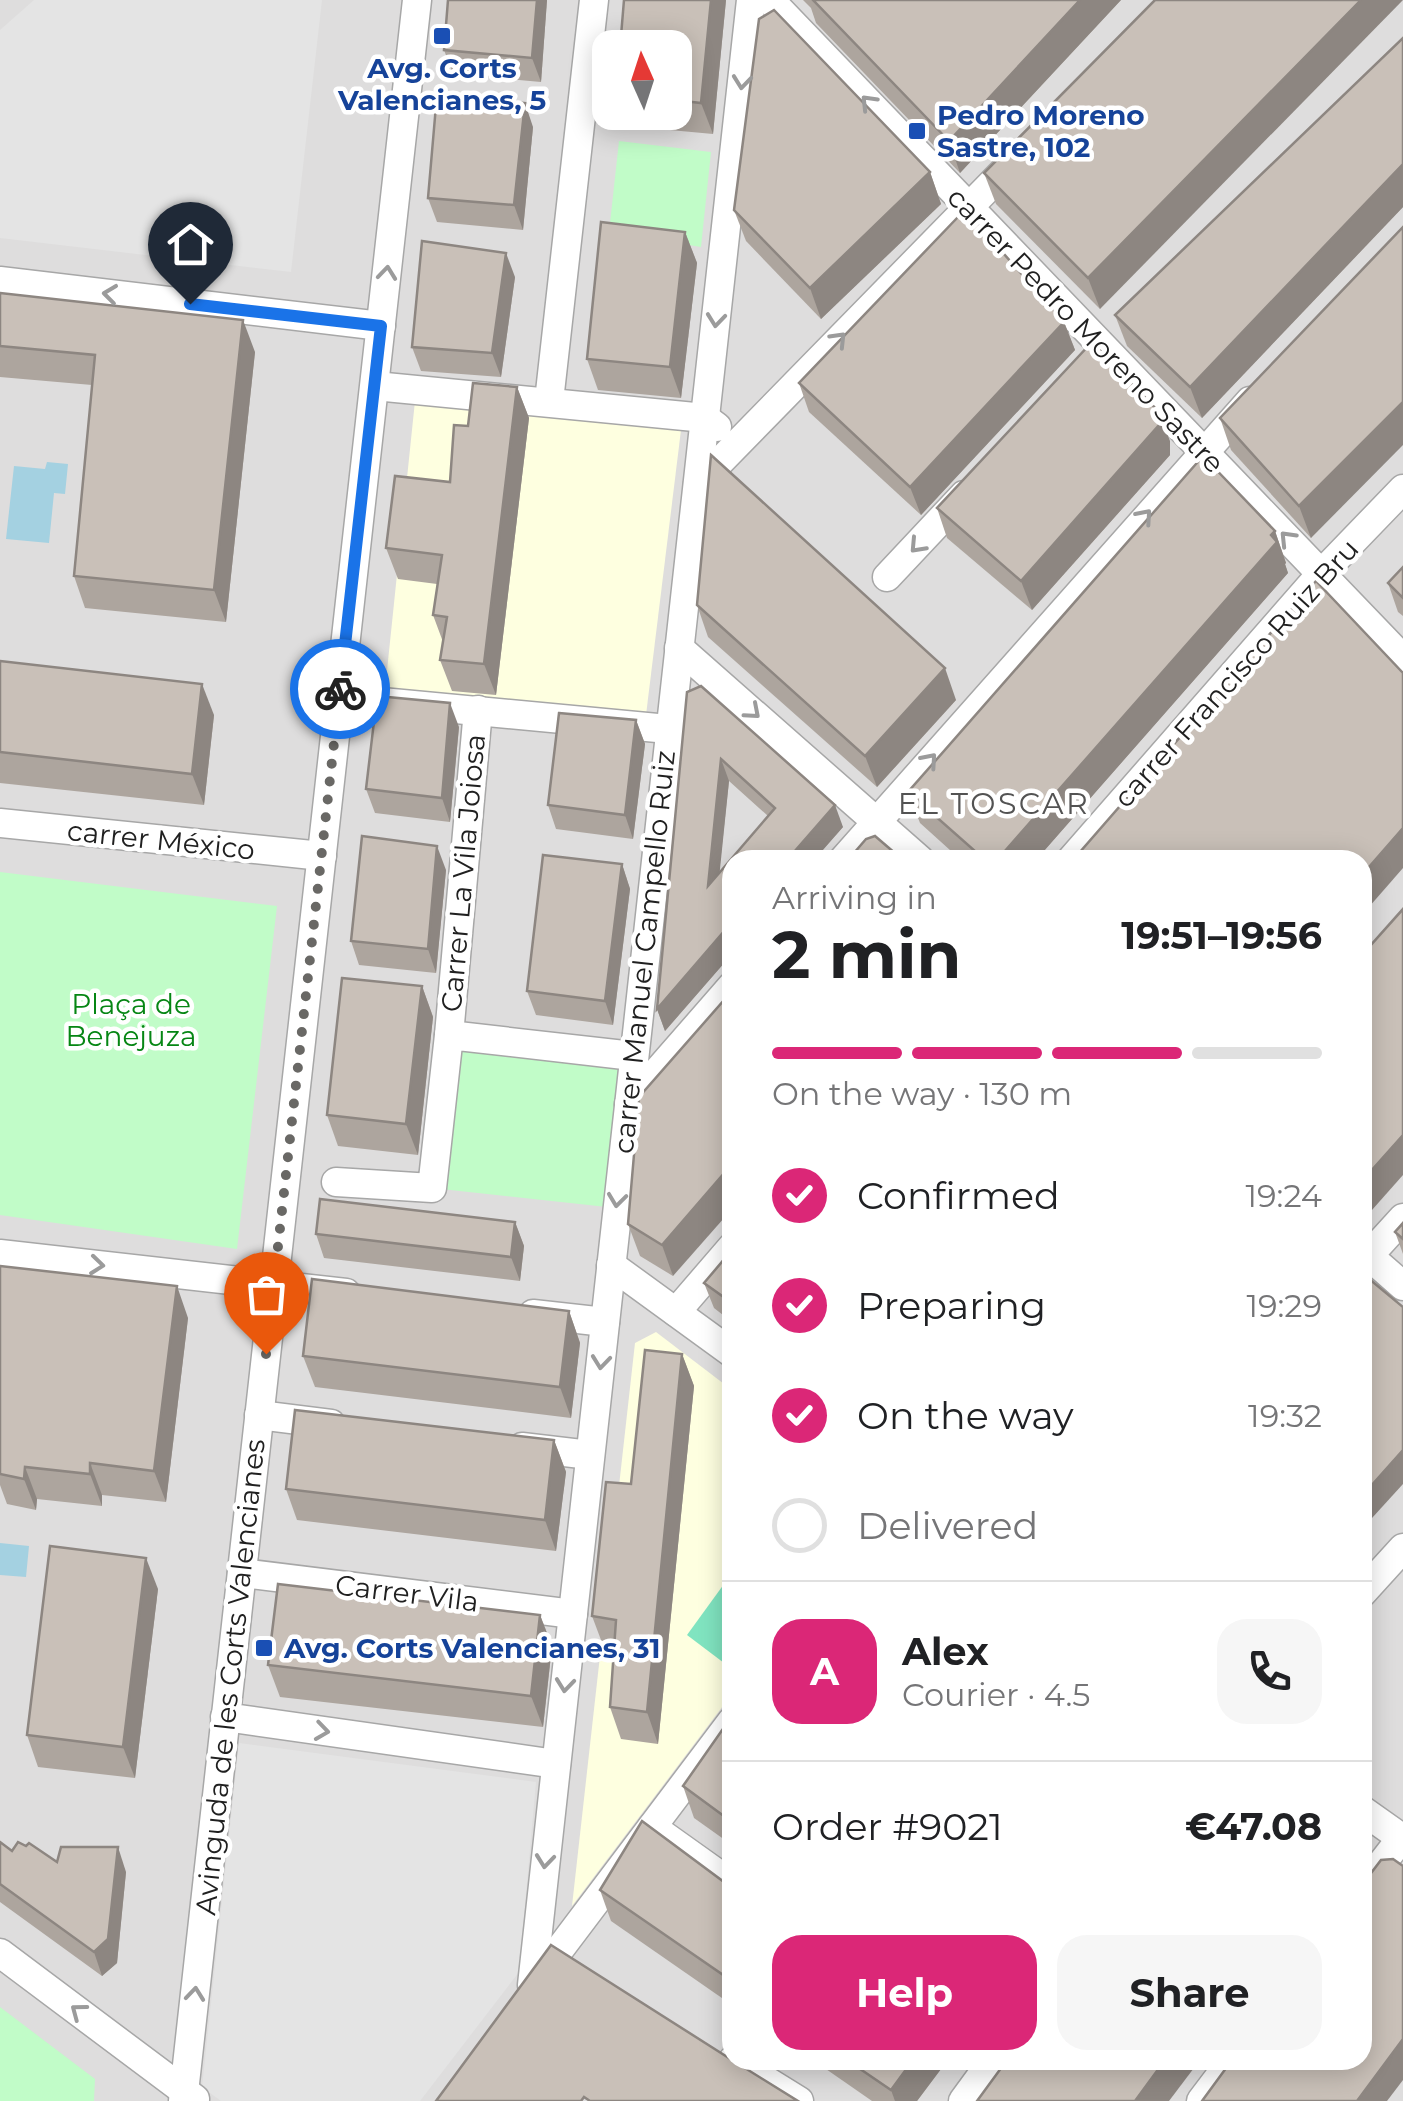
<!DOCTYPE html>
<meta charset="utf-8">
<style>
body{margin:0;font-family:Montserrat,sans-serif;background:#f6f6f6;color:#202124;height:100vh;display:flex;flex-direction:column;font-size:38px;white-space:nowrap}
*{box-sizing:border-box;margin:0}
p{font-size:32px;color:#757577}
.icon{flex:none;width:55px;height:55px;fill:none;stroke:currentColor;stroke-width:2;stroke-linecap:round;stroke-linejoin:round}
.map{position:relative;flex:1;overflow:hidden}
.details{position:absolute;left:722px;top:850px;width:650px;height:1220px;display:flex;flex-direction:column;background:#fff;border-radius:30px;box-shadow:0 5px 25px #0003}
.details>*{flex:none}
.needle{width:65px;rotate:357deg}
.fabs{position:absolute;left:592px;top:30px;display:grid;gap:20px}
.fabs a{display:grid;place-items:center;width:100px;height:100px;border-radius:20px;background:#fff;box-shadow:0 5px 25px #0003;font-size:50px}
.pin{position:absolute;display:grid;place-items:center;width:85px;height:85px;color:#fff;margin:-102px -42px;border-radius:50% 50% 50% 0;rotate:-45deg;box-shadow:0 0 10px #0007}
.pin .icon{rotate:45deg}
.courier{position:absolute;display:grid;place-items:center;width:100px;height:100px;margin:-50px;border:8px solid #1a73e8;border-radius:50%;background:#fff;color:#222;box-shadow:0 2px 12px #0007}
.head em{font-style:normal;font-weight:700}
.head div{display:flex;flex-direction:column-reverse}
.head{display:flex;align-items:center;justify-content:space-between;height:170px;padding:0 50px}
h1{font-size:65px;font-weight:700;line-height:75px}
.bar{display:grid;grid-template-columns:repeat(4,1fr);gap:15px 10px;align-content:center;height:120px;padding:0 50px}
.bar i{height:12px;border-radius:8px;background:#e0e0e0}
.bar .on{background:#db2777}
.bar p{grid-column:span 4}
.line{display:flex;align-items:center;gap:25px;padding:0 50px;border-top:2px solid #e0e0e0}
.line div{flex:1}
.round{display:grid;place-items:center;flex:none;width:105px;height:105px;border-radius:30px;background:#f6f6f6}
ol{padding:0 50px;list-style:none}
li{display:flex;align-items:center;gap:30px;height:110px}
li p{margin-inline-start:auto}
li .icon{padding:10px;border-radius:50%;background:#db2777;color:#fff;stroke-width:4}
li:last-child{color:#757577}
li i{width:55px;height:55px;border:5px solid #e0e0e0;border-radius:50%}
.primary-button{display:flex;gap:20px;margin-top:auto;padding:20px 50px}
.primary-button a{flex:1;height:115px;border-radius:30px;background:#db2777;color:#fff;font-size:40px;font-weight:700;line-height:115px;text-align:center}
.primary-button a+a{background:#f6f6f6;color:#202124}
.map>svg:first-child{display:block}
.residential{fill:#dedddd;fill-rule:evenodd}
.education{fill:#feffe0}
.park{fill:#c1fcc8}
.pitch{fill:#80e4c0}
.parking{fill:#e4e4e4}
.water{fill:#a4d1e1}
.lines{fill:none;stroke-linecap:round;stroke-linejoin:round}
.minor-casing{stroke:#a7a7a7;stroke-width:31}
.minor{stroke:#fff;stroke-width:28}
.wall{fill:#ada59e;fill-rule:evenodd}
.shaded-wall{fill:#8d8681}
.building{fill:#c9c0b8;stroke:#8d8681;stroke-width:2.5;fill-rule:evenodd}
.oneway{stroke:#9b9b9b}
.done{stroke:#696865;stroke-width:10;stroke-dasharray:0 18}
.route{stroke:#1a73e8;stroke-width:12}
.transit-dot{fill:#1a4fb4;stroke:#fff;stroke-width:4}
.labels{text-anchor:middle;stroke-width:9;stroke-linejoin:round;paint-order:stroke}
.transit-label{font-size:28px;font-weight:bold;fill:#164399;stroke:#fff;text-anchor:start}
.street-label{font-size:28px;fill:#202020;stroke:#fff}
.park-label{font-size:28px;fill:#068614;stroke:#fff}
.neighbourhood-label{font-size:30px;letter-spacing:2.5px;fill:#535353;stroke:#fff}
</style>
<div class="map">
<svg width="1403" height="2101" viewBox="0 0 1403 2101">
<rect width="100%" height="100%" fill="#f1ede6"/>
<path class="residential" d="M0,0H1403V2101H0ZM610,48H675V112H610ZM732,860H1362V2060H732Z"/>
<g class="education">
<polygon points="415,401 681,430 646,715 385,690"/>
<polygon points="656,1332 732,1390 732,1694 572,1906 635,1343"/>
</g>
<g class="park">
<polygon points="619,141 711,152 701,247 609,232"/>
<polygon points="0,872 277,906 237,1249 0,1215"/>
<polygon points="449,1035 633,1056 616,1208 432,1188"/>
<polygon points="0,2007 95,2079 94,2101 0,2101"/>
</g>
<polygon class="pitch" points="732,1573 732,1669 687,1635"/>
<g class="parking">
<polygon points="34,0 322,0 291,272 0,238 0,30"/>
<polygon points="239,1743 536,1782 519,1972 420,2101 221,2101 202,2087"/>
</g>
<g class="water">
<polygon points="47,462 68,464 65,494 54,493 49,543 6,539 14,466 45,469"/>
<polygon points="0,1543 29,1546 26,1577 0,1575"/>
</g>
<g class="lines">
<g class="minor-casing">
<g id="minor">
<polyline points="770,0 1403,659"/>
<polyline points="0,281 381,326"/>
<polyline points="375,386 705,418 717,427"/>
<polyline points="549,401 594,0"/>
<polyline points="698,484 1015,160"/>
<polyline points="887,577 964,495"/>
<polyline points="679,648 920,860"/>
<polyline points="339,698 668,729"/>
<polyline points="0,823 322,856"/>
<polyline points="843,860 1250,401"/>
<polyline points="1071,860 1321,574 1403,489"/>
<polyline points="449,1035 478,710"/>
<polyline points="629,1104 732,986"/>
<polyline points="336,1182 432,1188 449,1035 633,1056"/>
<polyline points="1362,1250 1403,1286"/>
<polyline points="0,1254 346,1293"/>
<polyline points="1362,1263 1403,1218"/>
<polyline points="611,1265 732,1353"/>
<polyline points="676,1312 732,1247"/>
<polyline points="533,1314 605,1322"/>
<polyline points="259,1415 331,1424"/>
<polyline points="522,1447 590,1455"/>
<polyline points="242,1573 573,1614"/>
<polyline points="1362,1593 1403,1548"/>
<polyline points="225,1717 556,1764"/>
<polyline points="1362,1810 1403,1839"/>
<polyline points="652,1827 732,1884"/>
<polyline points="1362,1889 1403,1836"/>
<polyline points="0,1953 195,2099"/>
<polyline points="538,1978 732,1721"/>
<polyline points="532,1985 751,0"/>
<polyline points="733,2060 799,2101"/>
<polyline points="183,2101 417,0"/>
<polyline points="963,2101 993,2060"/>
<polyline points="1201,2101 1232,2060"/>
</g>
</g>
<use href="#minor" class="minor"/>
</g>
<g class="wall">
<polygon points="547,0 541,82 453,74 444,50"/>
<polygon points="726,0 713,134 627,126 622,112 675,112 675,48"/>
<polygon points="803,0 1121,0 960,173 816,23 811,8"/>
<polygon points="1155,0 1100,309 996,204 984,173"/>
<polygon points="1403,38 1403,207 1202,418 1127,346 1115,315"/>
<polygon points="533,127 523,230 437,222 428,198"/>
<polygon points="930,172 941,204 821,319 746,241 734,210"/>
<polygon points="1403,227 1311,538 1231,450 1220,418"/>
<polygon points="685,232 697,263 681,398 598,390 587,359"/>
<polygon points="515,277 501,377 421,371 412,347"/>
<polygon points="0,293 255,352 226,622 85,608 74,576 92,385 0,377"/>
<polygon points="1064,322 1075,350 921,515 809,412 799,383"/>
<polygon points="517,387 529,418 496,695 452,691 440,660 443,642 433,615 437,584 398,579 386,548 450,482 468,426"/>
<polygon points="1170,441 1170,455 1032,610 947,538 937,508"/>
<polygon points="1275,531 1286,563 1285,564 1288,573 1036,860 961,860 920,823 908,792"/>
<polygon points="1403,567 1403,616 1398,612 1388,583"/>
<polygon points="697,605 956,700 877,787 708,637"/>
<polygon points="0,661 214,715 204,805 0,783"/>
<path d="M687,692L843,827L814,860H732V954L665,1031L657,1009ZM729,781L768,816L719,873Z"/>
<polygon points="636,720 645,744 633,839 556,829 548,805"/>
<polygon points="459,727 450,822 375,813 366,789"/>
<polygon points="622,864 630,889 613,1025 536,1015 527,991"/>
<polygon points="446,870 436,973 359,965 351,941"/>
<polygon points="422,986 433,1017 418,1155 338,1146 327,1115"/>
<polygon points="639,1097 673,1276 640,1256 628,1224"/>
<polygon points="515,1222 524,1246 520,1281 324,1258 316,1234"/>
<polygon points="1403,1223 1403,1254 1395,1232"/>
<polygon points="732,1250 732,1322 714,1308 704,1283"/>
<polygon points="0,1266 188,1318 166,1502 102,1495 102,1506 37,1499 36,1510 7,1504 0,1485"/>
<polygon points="569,1311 580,1343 571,1418 315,1387 303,1356"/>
<polygon points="682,1354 694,1386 658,1744 621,1739 610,1707 614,1649 604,1648 592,1616 631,1484"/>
<polygon points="554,1440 566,1472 556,1551 297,1520 286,1489"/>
<polygon points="158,1589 135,1778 38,1767 27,1735"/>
<polygon points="540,1615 552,1646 543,1727 280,1697 268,1665"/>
<polygon points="732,1716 732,1845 694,1818 683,1786"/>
<polygon points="0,1842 12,1851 57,1862 126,1872 117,1963 102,1976 0,1902"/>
<polygon points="732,1888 732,2005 611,1921 600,1890"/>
<polygon points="813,2060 942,2060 944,2065 917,2101 872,2101"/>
</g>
<g class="shaded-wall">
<polygon points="537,0 547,0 541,82 532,58"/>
<polygon points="711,0 726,0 713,134 701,103"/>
<polygon points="1080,0 1121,0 960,173 949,141"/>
<polygon points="1361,0 1403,0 1100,309 1088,278"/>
<polygon points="525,103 533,127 523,230 514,205"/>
<polygon points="1403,164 1403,207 1202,418 1190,387"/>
<polygon points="930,172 941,204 821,319 810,288"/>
<polygon points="685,232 697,263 681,398 670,367"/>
<polygon points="506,253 515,277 501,377 492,353"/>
<polygon points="243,320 255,352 226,622 214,590"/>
<polygon points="1064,322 1075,350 921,515 910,487"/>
<polygon points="517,387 529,418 496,695 484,664"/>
<polygon points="1403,402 1403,445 1311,538 1299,506"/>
<polygon points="1159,412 1170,441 1170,455 1032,610 1021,581"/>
<polygon points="1275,531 1286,563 1285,564 1288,573 1036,860 997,860"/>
<polygon points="945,668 956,700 877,787 865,756"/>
<polygon points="202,684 214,715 204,805 192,774"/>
<polygon points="450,703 459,727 450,822 442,798"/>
<polygon points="636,720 645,744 633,839 625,815"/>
<polygon points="721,759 729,781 716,908 708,886"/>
<polygon points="835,805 843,827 814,860 787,860"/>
<polygon points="1403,828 1403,868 1362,915 1362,875"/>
<polygon points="437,846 446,870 436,973 428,949"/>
<polygon points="622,864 630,889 613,1025 605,1001"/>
<polygon points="732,922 732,954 665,1031 657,1009"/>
<polygon points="422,986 433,1017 418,1155 406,1124"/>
<polygon points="1403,1135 1403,1175 1364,1219 1362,1181"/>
<polygon points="732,1164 732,1209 673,1276 662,1245"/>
<polygon points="515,1222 524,1246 520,1281 511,1257"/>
<polygon points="177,1286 188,1318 166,1502 154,1471"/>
<polygon points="569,1311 580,1343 571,1418 560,1387"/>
<polygon points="682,1354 694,1386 658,1744 647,1712"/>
<polygon points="554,1440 566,1472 556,1551 545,1520"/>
<polygon points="1403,1450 1403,1484 1362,1529 1362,1496"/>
<polygon points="90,1463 102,1495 102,1506 90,1474"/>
<polygon points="25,1467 37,1499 36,1510 24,1479"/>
<polygon points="146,1558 158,1589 135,1778 123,1747"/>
<polygon points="540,1615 552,1646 543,1727 531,1696"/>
<polygon points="118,1847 126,1872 117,1963 102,1976 94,1952"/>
<polygon points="1403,2039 1403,2080 1387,2101 1357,2101"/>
<polygon points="913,2060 942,2060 944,2065 917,2101 895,2101 891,2090"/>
<polygon points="1165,2060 1200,2060 1169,2101 1135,2101"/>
</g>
<g class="building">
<polygon points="448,0 537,0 532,58 444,50"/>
<polygon points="624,0 711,0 701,103 675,100 675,48 620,48"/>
<polygon points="813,0 1080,0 949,141"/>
<polygon points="1155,0 1361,0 1088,278 984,173"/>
<polygon points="774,10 930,172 810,288 734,210 759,19"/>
<polygon points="1403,38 1403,164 1190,387 1115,315"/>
<polygon points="437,94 525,103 514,205 428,198"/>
<polygon points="958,217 974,220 1064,322 910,487 799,383"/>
<polygon points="601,222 685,232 670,367 587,359"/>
<polygon points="1403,227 1403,402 1299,506 1220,418"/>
<polygon points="422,241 506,253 492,353 412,347"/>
<polygon points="0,293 243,320 214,590 74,576 95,355 0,346"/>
<polygon points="1092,342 1159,412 1159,425 1021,581 937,508"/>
<polygon points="473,383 517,387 484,664 440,660 447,617 433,615 442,555 386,548 395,476 450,482 454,425 468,426"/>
<polygon points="711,455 945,668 865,756 697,605"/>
<polygon points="1203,456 1275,531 1271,535 1277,542 997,860 985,860 908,792"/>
<polygon points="1403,567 1403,598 1388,583"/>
<polygon points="1316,581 1403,673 1403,828 1362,875 1362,860 1073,860"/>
<polygon points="0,661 202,684 192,774 0,752"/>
<path d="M701,686L835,805L787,860H732V922L657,1009L687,692ZM721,759L775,808L708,886Z"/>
<polygon points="377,696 450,703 442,798 366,789"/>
<polygon points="559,713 636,720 625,815 548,805"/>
<polygon points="362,836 437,846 428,949 351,941"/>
<polygon points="875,836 903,860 848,860 866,839"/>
<polygon points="543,855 622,864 605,1001 527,991"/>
<polygon points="1403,909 1403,1135 1362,1181 1362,955"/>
<polygon points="342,978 422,986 406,1124 327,1115"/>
<polygon points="732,991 732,1164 662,1245 628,1224 639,1097"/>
<polygon points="320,1199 515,1222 511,1257 316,1234"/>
<polygon points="1403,1223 1403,1239 1395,1232"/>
<polygon points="732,1250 732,1303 704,1283"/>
<polygon points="0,1266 177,1286 154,1471 90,1463 90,1474 25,1467 24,1479 0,1474"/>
<polygon points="1362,1273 1403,1307 1403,1450 1362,1496"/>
<polygon points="312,1279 569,1311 560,1387 303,1356"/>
<polygon points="645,1350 682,1354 647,1712 610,1707 616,1620 592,1616 606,1482 631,1484"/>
<polygon points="295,1410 554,1440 545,1520 286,1489"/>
<polygon points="50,1546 146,1558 123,1747 27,1735"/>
<polygon points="278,1584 540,1615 531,1696 268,1665"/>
<polygon points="732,1716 732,1822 683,1786"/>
<polygon points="642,1821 732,1888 732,1981 600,1890"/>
<polygon points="0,1842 12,1851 18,1842 26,1846 29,1843 57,1862 61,1847 118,1847 108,1939 94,1952 0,1884"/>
<polygon points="1393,1859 1403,1866 1403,2039 1357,2101 1202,2101 1232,2060 1362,2060 1362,1885 1381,1860"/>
<polygon points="551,1945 732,2060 798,2101 590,2101 584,2097 581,2101 436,2101"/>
<polygon points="847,2060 913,2060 891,2090"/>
<polygon points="1007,2060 1165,2060 1135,2101 977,2101"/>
</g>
<defs><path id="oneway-chevron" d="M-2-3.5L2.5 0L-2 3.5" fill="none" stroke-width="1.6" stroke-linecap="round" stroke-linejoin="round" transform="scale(2.5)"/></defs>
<g class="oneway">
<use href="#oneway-chevron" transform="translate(742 82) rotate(96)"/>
<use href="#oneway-chevron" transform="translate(868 102) rotate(-134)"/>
<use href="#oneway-chevron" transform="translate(387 273) rotate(-84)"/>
<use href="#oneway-chevron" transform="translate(110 294) rotate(-173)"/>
<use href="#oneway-chevron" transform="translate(716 320) rotate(96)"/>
<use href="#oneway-chevron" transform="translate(839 339) rotate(-46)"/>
<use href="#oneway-chevron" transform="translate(1145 516) rotate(-49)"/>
<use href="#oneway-chevron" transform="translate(1287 538) rotate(-134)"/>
<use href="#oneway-chevron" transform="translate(917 546) rotate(133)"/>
<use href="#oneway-chevron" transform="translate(753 712) rotate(41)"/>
<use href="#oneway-chevron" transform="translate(930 760) rotate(-49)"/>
<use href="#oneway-chevron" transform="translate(617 1200) rotate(97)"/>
<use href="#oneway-chevron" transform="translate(97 1265) rotate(6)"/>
<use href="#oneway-chevron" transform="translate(601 1362) rotate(96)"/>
<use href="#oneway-chevron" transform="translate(565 1685) rotate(96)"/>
<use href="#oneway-chevron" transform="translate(322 1731) rotate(8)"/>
<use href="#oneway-chevron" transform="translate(545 1861) rotate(96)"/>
<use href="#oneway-chevron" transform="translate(195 1994) rotate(-84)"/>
<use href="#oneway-chevron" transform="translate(78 2011) rotate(-143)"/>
</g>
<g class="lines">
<polyline class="done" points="266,1354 340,689"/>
<polyline class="route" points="190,304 381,326 340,689"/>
</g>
<g class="transit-dot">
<rect x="432" y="26" width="20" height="20" rx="5"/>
<rect x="907" y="121" width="20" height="20" rx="5"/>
<rect x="254" y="1638" width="20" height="20" rx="5"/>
</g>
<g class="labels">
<g class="transit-label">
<text x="442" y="78" text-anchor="middle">Avg. Corts<tspan x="442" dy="32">Valencianes, 5</tspan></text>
<text x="937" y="125">Pedro Moreno<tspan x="937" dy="32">Sastre, 102</tspan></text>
<text x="284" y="1658">Avg. Corts Valencianes, 31</text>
</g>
<g class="street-label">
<text transform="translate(1086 330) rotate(46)" y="10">carrer Pedro Moreno Sastre</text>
<text transform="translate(1236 673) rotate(-48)" y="10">carrer Francisco Ruiz Bru</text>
<text transform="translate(161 840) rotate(6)" y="10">carrer México</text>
<text transform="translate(463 873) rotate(-85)" y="10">Carrer La Vila Joiosa</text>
<text transform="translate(644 952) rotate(-84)" y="10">carrer Manuel Campello Ruiz</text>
<text transform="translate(407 1593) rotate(7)" y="10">Carrer Vila</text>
<text transform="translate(230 1677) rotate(-84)" y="10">Avinguda de les Corts Valencianes</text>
</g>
<g class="park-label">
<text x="131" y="1014">Plaça de<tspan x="131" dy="32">Benejuza</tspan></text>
</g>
<g class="neighbourhood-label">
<text x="994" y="814">EL TOSCAR</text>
</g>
</g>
</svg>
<div class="fabs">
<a><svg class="needle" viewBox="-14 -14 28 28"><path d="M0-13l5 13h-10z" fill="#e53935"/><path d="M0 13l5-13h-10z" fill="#757577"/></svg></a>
</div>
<div class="pin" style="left:266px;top:1354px;background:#ea580c"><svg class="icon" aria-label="bag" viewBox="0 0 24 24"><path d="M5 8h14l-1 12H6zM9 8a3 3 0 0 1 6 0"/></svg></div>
<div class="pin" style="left:190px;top:304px;background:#1f2937"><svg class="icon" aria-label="home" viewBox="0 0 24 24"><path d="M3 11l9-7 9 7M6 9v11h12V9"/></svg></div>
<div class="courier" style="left:340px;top:689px"><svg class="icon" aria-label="bike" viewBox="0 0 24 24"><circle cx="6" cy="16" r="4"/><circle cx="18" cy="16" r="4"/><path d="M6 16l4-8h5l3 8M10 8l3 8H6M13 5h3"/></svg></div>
<section class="details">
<div class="head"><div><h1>2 min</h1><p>Arriving in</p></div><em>19:51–19:56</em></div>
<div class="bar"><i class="on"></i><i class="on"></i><i class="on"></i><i></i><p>On the way · 130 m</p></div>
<ol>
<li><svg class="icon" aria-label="check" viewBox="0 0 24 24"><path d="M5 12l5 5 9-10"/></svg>Confirmed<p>19:24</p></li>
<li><svg class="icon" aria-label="check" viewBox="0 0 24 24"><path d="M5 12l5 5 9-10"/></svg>Preparing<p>19:29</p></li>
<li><svg class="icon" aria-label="check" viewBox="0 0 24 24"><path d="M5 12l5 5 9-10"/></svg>On the way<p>19:32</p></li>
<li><i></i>Delivered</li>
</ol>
<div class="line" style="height:180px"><b class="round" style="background:#db2777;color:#fff">A</b><div><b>Alex</b><p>Courier · 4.5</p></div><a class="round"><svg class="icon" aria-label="phone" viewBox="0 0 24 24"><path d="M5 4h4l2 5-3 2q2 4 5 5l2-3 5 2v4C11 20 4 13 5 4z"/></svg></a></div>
<div class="line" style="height:130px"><div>Order #9021</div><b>€47.08</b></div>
<div class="primary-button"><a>Help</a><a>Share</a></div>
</section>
</div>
